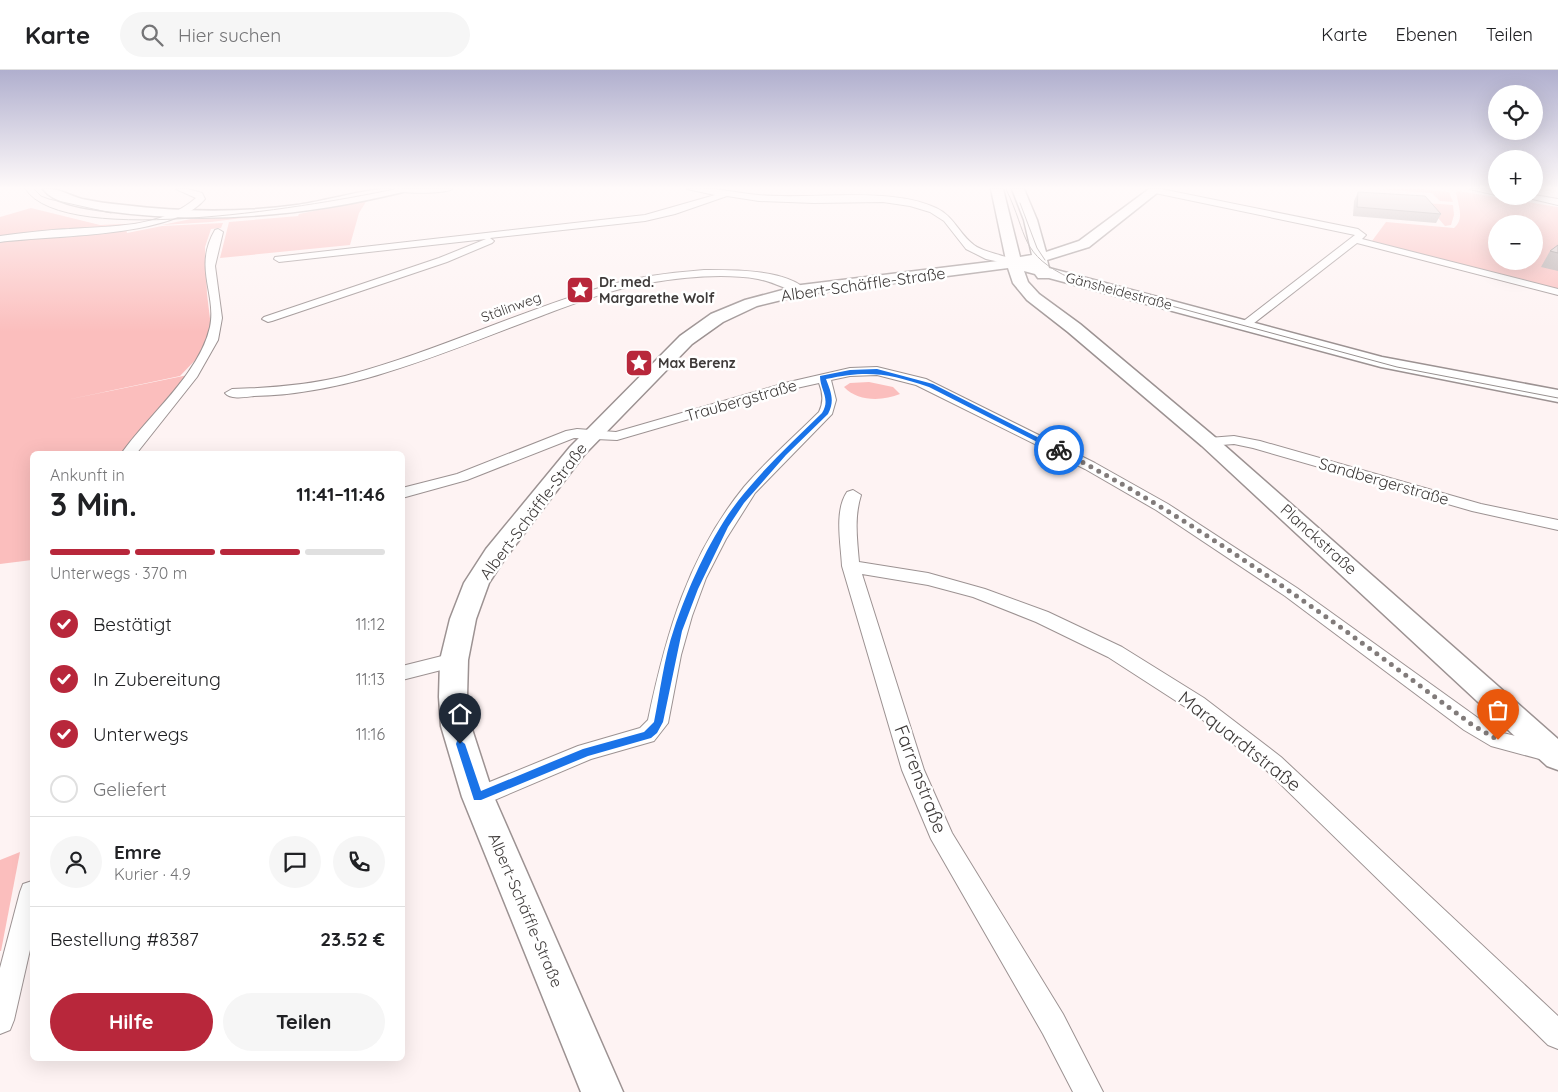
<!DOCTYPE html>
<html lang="de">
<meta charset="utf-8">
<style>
body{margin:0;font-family:Quicksand,sans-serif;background:#f6f6f6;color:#202124;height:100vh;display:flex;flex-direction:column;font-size:19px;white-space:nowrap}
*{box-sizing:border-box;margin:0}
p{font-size:16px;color:#757577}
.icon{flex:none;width:28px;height:28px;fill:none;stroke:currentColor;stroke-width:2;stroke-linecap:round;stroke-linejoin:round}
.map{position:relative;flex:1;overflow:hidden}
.side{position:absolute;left:30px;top:381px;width:375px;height:610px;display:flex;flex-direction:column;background:#fff;border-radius:8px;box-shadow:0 5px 20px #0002}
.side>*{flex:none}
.buttons{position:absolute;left:1488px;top:15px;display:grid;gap:10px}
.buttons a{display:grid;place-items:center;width:55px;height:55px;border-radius:50%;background:#fff;box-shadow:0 5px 20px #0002;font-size:25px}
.pin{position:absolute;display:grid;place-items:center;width:42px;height:42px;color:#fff;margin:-51px -21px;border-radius:50% 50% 50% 0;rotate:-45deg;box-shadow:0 0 5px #0007}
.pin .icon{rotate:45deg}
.courier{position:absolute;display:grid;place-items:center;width:50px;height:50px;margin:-25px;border:4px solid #1a73e8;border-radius:50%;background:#fff;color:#222;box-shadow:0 1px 6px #0007}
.summary em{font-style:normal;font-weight:800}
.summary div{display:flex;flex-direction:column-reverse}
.summary{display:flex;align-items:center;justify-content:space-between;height:85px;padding:0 20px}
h1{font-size:32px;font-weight:800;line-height:38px}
.bar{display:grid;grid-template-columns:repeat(4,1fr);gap:8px 5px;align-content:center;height:60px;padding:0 20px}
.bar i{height:6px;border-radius:4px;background:#e0e0e0}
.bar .current{background:#b8273b}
.bar p{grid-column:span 4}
.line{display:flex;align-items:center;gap:12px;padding:0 20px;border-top:1px solid #e0e0e0}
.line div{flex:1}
.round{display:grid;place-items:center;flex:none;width:52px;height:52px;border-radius:26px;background:#f6f6f6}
ol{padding:0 20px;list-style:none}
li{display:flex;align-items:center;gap:15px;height:55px}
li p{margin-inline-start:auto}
li .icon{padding:5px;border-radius:50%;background:#b8273b;color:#fff;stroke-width:4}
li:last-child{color:#757577}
li i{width:28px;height:28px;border:2px solid #e0e0e0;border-radius:50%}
.button{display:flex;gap:10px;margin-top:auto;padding:10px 20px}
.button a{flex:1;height:58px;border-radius:30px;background:#b8273b;color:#fff;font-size:20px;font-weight:800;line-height:58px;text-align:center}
.button a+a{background:#f6f6f6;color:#202124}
header{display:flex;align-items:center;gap:30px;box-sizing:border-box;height:70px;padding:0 25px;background:#fff;border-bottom:1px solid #e0e0e0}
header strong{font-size:24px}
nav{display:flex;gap:28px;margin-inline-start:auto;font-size:18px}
.search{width:350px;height:45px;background:#f6f6f6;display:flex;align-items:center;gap:12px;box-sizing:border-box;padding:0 18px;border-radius:28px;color:#757577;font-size:19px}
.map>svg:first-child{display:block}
.green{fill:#fbbebd;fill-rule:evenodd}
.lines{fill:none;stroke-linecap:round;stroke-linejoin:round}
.street-casing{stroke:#9c9292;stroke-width:2}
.secondary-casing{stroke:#9c9292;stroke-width:3}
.street{fill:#fff;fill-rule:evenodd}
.secondary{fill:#fff;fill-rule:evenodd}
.tram{stroke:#97908f;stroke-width:1}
.wall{fill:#b9afaf}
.building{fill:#d7cccc;stroke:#968f8f}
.route{fill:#1a73e8}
.done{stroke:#817b7a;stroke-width:5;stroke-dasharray:0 9}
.labels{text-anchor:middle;stroke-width:5;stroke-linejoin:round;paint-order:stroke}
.far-poi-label{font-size:14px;font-weight:bold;fill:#3e3a39;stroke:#fff;text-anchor:start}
.far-street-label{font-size:14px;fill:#3e3a39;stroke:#fff}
.street-label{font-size:16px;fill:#3e3a39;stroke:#fff}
.near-street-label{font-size:19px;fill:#3e3a39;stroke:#fff}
</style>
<header>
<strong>Karte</strong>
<div class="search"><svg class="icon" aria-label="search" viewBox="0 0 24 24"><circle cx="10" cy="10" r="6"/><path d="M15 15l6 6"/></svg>Hier suchen</div>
<nav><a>Karte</a><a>Ebenen</a><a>Teilen</a></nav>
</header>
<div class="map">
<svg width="1558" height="1022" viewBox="0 0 1558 1022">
<rect width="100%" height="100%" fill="#fef3f3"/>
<g class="green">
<polygon points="1378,119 1421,119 1449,122 1453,132 1440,131 1432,123"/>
<path d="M1458,121L1558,137V219L1372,171L1386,152L1454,158C1465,149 1458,135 1456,122ZM1496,154H1534V191H1496Z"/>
<polygon points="367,130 359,143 350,175 220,188 229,152 298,146 299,144"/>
<polygon points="1425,133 1453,135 1454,145 1451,155 1445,156"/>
<polygon points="31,138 100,155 125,154 127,163 162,156 223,153 221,158 211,159 205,177 207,224 211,257 202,283 180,306 66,330 188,305 121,384 32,384 32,490 0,494 0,147"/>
<polygon points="290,142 211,152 162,155 191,149"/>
<path d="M869,312L893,317L900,324C883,331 858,332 844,317L850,313Z"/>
<polygon points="20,782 1,881 0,881 0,790"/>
</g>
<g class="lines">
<g class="street-casing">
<g id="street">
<path d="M176,119H188L202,123L205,129C173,168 51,165 0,172V166C23,163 46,160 69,159C111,156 162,158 196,128Z"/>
<path d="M390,119H452C445,124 397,124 390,119Z"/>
<path d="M687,119C710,116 735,123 758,125C811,130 889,116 936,138C954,146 959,164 974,175C986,184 1010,185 1019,194L1018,196L986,189L966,179L944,151L930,142L910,136L883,132L814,133L759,131L727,126L675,144L645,151L490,168L494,171L492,173L447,192L272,251L268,252L262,249L264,247L439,188L486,169L279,192L274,189L275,187L645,145L715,125Z"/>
<polygon points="1152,119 1161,119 1358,159 1366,165 1362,169 1558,219 1558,225 1357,173 1249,257 1241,257 1241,253 1355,165 1155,123 1152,122"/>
<polygon points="1470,119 1496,119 1496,125"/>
<polygon points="1534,125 1558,129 1558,135 1520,126"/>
<path d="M218,159L223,162L215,196L222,248L218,270L197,307L136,384H121C148,345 199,305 210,257C217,224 193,198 215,160Z"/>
<path d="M704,200C731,200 787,199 806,220L801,223C786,220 774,212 758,209C723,203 684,207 649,213C611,219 576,233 541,246C449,280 354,324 254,326C246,327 231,330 225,323L232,319C270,318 308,315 345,306C432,283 513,244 599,218C633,207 668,203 704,200Z"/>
<path d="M877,297L926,309L1095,393L1168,434L1297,518L1478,648L1503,663L1558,676V694L1491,676L1464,660L1285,526L1156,440L1085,399L916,315L877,305L850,306L831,310L836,330L832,344L755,423L726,469L706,508L692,546L681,585L668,653L654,671L591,689L478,737L470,734L467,727L470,720L578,676L640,658L648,650C666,564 688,486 744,417C767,390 794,367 819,342C824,332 823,323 819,313L792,319L617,370L574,368L467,410L402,428V418L457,404L566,361L577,359L616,362L789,312L850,298Z"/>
<polygon points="1234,366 1260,371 1481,434 1558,450 1558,460 1472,441 1253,378 1234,374 1209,376 1202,372 1209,368"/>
<path d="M853,420L861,425C854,447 857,469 859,492L928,503L985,519L1048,542L1122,577L1204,628L1281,687L1558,946V979L1548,975L1265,699L1190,640L1108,587L1036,552L973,527L928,515L862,504L924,700L952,763L1063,944L1103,1022H1073L1043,964L931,769L902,700L842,496C841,474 834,441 847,422Z"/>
<polygon points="454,583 461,585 464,590 461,595 402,610 402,596"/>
<polygon points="32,811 32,871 14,950 10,960 0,964 0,898 20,822 23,814"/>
</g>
</g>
<g class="secondary-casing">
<g id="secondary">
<path d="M43,119C57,117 68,125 82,129C96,132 110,134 123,135C181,142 239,143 297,135C328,131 377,115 405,119L403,122C305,146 207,155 106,141C87,138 55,135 43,119Z"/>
<polygon points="991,119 1003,119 1020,187 1032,185 1024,150 1012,119 1024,119 1037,150 1046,182 1079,171 1149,119 1162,119 1089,177 1047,190 1049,198 1382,287 1558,320 1558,332 1381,297 1049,208 1038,208 1035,204 1024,201 1028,212 1039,224 1080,254 1216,368 1558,669 1558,700 1547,696 1202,376 1068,262 1027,230 1013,213 1008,198 802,225 757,236 723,252 692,274 584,385 504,490 489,513 476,549 468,590 467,627 471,656 494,727 623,1022 581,1022 462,727 441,656 439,627 440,590 450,549 464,513 486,479 570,377 680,266 711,244 745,230 801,215 1006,190"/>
</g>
</g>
<use href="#street" class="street"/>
<use href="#secondary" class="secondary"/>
<g class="tram">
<path d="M25,119C65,181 329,133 394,119"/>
<polyline points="34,119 41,126 49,129 111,143"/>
<path d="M1006,119C1029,166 1018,184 1072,209L1397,297L1558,328"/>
<polyline points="1020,133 1037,178 1045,190"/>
</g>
</g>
<g class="wall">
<polygon points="1358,122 1441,144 1436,153 1353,146 1354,131"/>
<polygon points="1558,175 1558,201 1541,197 1550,181"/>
</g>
<g class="building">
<polygon points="1358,122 1425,126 1441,144 1357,137"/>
<polygon points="1558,175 1558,183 1550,181"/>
</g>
<linearGradient id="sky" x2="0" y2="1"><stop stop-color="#b0afce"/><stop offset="0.45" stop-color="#fffafa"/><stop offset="1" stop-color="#fffafa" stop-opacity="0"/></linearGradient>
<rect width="1558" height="262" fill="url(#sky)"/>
<path class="route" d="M877,299L933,314L1063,380L1057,382L929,317C889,303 867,300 826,309C831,322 835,331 828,344L786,385L744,433L728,457L698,519L682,561L663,652L657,663L651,668L588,686L481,730H474L456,674L457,671L460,670L465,674L481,721L583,679L644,662L654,652C660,622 664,588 674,559C688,517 711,466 738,431C763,399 793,371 822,343C831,329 820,320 820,306L850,300Z"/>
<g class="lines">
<path class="done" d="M1059,380C1207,456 1339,555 1471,654L1498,670"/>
</g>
<defs>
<g id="sight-square" transform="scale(1.4375)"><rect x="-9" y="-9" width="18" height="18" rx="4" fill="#b8273b" stroke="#fff"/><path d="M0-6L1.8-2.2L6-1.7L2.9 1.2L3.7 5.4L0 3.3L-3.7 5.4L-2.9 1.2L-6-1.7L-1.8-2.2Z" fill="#fff"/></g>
</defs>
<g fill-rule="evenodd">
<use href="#sight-square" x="580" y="220"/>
<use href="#sight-square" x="639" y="293"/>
</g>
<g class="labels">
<g class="far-poi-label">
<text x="599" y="217">Dr. med.<tspan x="599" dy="16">Margarethe Wolf</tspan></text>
<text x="658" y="298">Max Berenz</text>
</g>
<g class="far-street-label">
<text transform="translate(1119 221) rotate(15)" y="5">Gänsheidestraße</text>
<text transform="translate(511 237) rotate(-20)" y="5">Stälinweg</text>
</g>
<g class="street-label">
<text transform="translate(863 214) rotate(-8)" y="6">Albert-Schäffle-Straße</text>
<text transform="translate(741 330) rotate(-16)" y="6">Traubergstraße</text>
<text transform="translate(1384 411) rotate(16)" y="6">Sandbergerstraße</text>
<text transform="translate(533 441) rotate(-53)" y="6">Albert-Schäffle-Straße</text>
<text transform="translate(1319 469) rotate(42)" y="6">Planckstraße</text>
<text transform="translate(526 840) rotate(67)" y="6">Albert-Schäffle-Straße</text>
</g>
<g class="near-street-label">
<text transform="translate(1240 671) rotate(38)" y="7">Marquardtstraße</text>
<text transform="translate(921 709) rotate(69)" y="7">Farrenstraße</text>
</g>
</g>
</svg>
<div class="buttons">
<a><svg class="icon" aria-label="locate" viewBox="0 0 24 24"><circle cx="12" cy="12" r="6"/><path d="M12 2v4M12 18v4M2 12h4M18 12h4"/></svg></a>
<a>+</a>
<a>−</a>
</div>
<div class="pin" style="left:1498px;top:670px;background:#ea580c"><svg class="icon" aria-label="bag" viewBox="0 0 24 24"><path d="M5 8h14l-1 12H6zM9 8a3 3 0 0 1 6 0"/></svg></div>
<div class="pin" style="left:460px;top:674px;background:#1f2937"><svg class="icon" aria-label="home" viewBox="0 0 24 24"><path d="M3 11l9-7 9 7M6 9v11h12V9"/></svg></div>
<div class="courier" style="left:1059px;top:380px"><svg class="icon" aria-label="bike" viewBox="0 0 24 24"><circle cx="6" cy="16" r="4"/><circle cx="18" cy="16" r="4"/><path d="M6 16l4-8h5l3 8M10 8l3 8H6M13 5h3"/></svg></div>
<section class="side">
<div class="summary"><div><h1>3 Min.</h1><p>Ankunft in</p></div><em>11:41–11:46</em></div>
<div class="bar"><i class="current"></i><i class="current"></i><i class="current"></i><i></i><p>Unterwegs · 370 m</p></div>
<ol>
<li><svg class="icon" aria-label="check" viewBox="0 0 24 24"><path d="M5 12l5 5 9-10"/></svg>Bestätigt<p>11:12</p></li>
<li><svg class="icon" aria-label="check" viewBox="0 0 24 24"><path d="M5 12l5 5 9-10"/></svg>In Zubereitung<p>11:13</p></li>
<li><svg class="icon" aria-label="check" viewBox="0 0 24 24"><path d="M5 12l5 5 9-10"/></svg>Unterwegs<p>11:16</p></li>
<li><i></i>Geliefert</li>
</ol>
<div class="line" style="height:90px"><a class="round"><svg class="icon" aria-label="person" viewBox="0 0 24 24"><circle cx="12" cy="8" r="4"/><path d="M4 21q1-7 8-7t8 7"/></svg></a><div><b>Emre</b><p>Kurier · 4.9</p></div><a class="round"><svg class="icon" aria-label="chat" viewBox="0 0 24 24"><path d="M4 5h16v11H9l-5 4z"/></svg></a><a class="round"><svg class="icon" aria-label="phone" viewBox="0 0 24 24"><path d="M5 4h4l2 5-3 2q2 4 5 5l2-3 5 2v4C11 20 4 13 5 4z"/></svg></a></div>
<div class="line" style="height:65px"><div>Bestellung #8387</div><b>23.52 €</b></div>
<div class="button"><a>Hilfe</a><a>Teilen</a></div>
</section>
</div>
